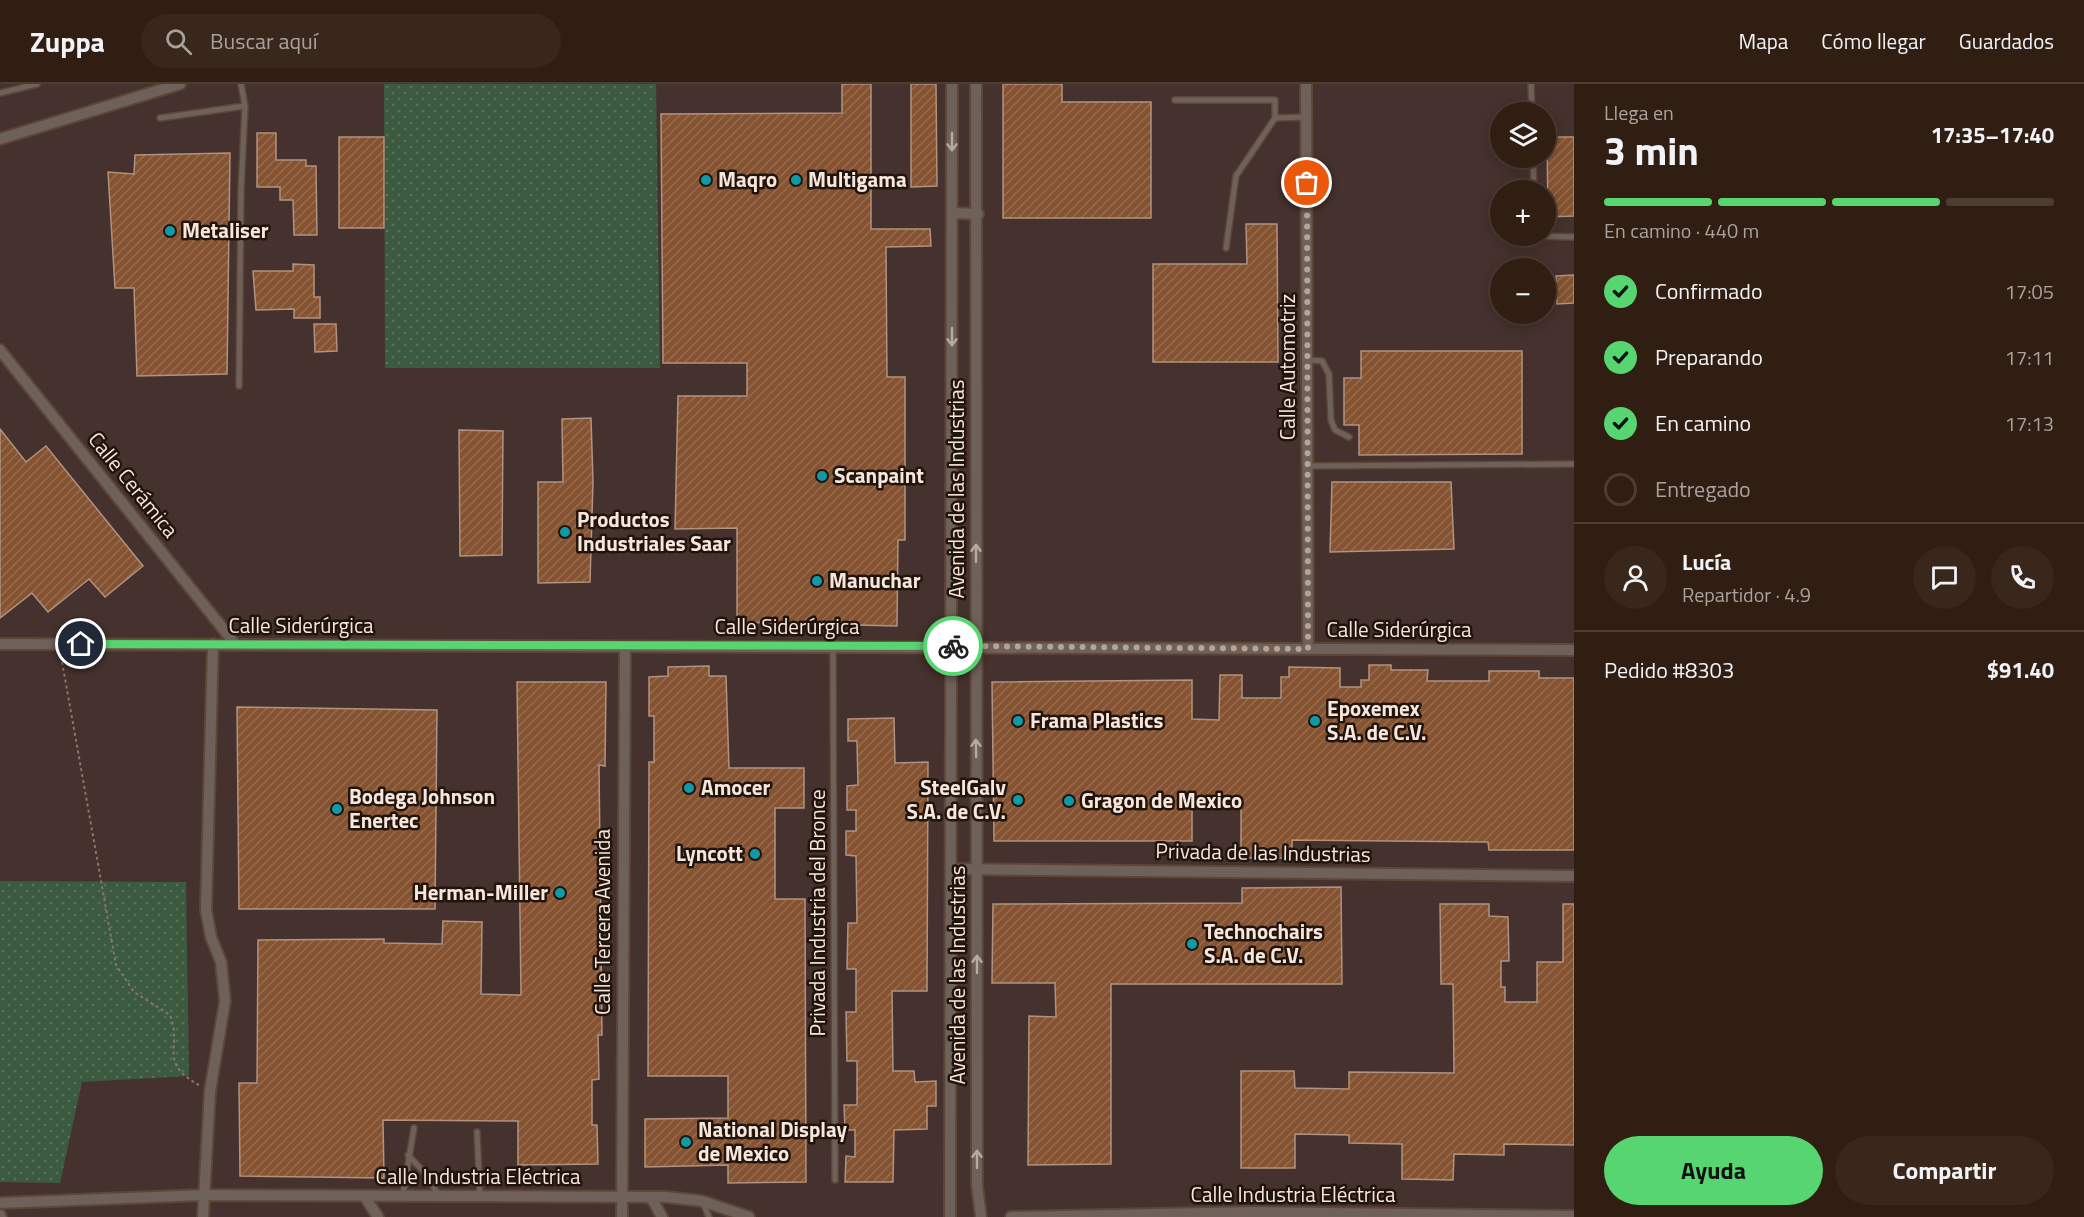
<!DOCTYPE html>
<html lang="es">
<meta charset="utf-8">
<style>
body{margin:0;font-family:"Titillium Web",sans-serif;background:#39271b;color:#f1f3f6;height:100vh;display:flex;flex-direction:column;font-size:22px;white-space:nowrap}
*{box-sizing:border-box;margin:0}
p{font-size:20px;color:#a8a29f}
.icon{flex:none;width:33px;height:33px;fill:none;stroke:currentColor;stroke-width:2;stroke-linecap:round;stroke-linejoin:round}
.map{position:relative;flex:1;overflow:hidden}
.drawer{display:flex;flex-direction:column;background:#311e12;width:510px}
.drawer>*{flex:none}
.fabs{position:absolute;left:1490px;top:18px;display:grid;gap:12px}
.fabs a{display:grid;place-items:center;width:66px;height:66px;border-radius:50%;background:#311e12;box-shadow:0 3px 15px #0003,0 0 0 2px #4c3c32;font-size:30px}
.pin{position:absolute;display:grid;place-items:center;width:51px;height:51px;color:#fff;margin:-26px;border:3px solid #fff;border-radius:50%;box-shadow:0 2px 6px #0007}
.courier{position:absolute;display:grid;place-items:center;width:60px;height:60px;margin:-30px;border:4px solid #57d570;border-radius:50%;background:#fff;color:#222;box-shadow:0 2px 8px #0007}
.overview em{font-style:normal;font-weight:700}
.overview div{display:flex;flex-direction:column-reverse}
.overview{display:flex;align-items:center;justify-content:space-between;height:102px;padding:0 30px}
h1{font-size:39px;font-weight:700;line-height:45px}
.bar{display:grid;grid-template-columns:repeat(4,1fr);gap:9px 6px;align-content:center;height:72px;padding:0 30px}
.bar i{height:8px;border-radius:4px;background:#4c3c32}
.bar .current{background:#57d570}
.bar p{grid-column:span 4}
.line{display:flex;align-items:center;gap:15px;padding:0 30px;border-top:2px solid #4c3c32}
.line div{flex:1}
.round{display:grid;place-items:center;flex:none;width:63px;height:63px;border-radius:32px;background:#39271b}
ol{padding:0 30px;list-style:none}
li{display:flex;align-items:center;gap:18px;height:66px}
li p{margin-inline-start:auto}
li .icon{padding:6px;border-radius:50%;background:#57d570;color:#111;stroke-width:4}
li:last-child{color:#a8a29f}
li i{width:33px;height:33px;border:3px solid #4c3c32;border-radius:50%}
.cta{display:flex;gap:12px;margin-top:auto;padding:12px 30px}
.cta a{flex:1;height:69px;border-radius:36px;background:#57d570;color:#111;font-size:24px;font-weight:700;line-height:69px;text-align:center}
.cta a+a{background:#39271b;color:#f1f3f6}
header{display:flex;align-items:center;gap:36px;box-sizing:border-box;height:84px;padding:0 30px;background:#311e12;border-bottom:2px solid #4c3c32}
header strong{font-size:28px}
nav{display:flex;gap:33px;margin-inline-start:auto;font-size:21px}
.search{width:420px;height:54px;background:#39271b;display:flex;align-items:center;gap:15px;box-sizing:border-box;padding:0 21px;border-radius:33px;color:#a8a29f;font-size:22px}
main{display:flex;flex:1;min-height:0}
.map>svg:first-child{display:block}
.industrial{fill:#45312e;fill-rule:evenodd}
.grass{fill:url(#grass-dots)}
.building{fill:url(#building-hatch);stroke:#b1927f;stroke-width:1.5}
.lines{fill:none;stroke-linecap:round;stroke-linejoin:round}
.service-casing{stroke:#5e4637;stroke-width:8}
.minor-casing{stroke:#5e4637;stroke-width:14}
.path{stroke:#8c7668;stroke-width:2;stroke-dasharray:3 3;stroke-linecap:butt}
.service{stroke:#6e6159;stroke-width:5}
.minor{stroke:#6e6159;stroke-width:10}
.oneway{stroke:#b9aaa1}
.done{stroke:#b7a497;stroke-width:6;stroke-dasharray:0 10.8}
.route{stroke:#57d570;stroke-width:8}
.culture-dot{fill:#0f9aa8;stroke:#20140d;stroke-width:2}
.labels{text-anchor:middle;stroke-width:5;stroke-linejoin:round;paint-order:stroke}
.poi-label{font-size:21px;font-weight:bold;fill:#f7e6dc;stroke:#20140d;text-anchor:start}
.street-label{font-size:21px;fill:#f7e6dc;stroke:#20140d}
</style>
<header>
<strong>Zuppa</strong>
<div class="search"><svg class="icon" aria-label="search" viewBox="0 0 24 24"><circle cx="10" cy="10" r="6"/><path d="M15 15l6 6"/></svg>Buscar aquí</div>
<nav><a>Mapa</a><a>Cómo llegar</a><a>Guardados</a></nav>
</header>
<main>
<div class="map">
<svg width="1574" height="1133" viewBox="0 0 1574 1133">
<defs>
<pattern id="grass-dots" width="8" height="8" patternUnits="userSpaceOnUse" patternTransform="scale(1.5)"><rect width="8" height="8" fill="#3b5a3f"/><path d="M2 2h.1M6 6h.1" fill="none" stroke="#58725a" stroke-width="1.8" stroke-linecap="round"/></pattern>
<pattern id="building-hatch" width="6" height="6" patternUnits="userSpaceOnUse" patternTransform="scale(1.5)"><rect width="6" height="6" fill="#855331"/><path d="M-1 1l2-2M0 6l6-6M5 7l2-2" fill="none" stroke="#976c4e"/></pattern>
</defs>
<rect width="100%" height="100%" fill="#412818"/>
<path class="industrial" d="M0,0H1574V1133H0ZM1500,28H1545V74H1500ZM1500,106H1545V152H1500ZM1500,184H1545V230H1500Z"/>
<g class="grass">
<polygon points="384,0 656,0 660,284 385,284"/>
<polygon points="0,797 186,798 189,992 82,998 60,1099 0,1098"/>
</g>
<g class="building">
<polygon points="842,0 871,0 871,145 930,145 931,162 886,163 887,293 905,293 905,456 898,456 897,542 737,538 737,444 675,445 678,312 747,312 747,279 663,279 661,30 842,29"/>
<polygon points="911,0 936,0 937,102 911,103"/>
<polygon points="1003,0 1062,0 1062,18 1151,18 1151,134 1003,134"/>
<polygon points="257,49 276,49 276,76 306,76 306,82 316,82 317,151 294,151 293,116 280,116 280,103 257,103"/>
<rect x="339" y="53" width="45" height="91"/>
<polygon points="1547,53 1574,53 1574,132 1548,133"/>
<polygon points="230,69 227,290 137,292 134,204 115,204 108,88 134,90 135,71"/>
<polygon points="1246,140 1277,140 1278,278 1153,278 1153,180 1247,180"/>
<polygon points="293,180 314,181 314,213 320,213 320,234 294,234 294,225 256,226 253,187 293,187"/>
<polygon points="1574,191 1574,219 1557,220 1556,192"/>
<polygon points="314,240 336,240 337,267 315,268"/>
<polygon points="1361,267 1522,267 1522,370 1359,371 1359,341 1344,341 1344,294 1361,294"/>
<polygon points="591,334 593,398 590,498 538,499 538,398 563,398 562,335"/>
<polygon points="0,345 26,378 46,362 143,482 105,513 89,495 48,528 32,509 0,534"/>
<polygon points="459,346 503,347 502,471 460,472"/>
<polygon points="1332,398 1451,398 1454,465 1330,468"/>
<polygon points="1369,581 1391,581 1391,586 1428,586 1427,597 1489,597 1489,587 1539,587 1539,594 1574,594 1574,766 1489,766 1488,758 1292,756 1292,774 1241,774 1241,714 1192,714 1192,757 994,757 992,598 1192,596 1192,635 1219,636 1220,591 1242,591 1242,614 1281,614 1281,593 1289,593 1289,583 1340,584 1340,603 1361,603 1361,596 1369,596"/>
<polygon points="709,582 709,592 726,592 729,684 804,684 804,724 775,724 775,815 805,815 806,1098 728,1099 728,1081 645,1083 645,1035 728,1034 728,992 648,992 649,678 654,678 654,632 649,632 649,593 668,592 668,583"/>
<polygon points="517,598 606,598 605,682 599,681 602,951 598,951 599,995 592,996 592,1041 597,1041 598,1080 518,1081 518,1037 383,1036 384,1094 240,1092 239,999 257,999 258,856 384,855 384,859 442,860 443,837 482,838 481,910 521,911"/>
<polygon points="237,623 437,626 435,825 239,825"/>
<polygon points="894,634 895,679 928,678 927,907 892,907 893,987 914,987 915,998 936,997 936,1022 927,1022 927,1045 894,1046 893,1098 845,1098 846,1072 855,1073 855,1046 845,1046 844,1021 857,1021 857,977 847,977 846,928 856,928 856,885 847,885 848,839 857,839 856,772 846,771 846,747 856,747 856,726 847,726 847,702 858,701 857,657 848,657 848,635"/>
<polygon points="1341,803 1342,900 1111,900 1111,1080 1028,1081 1029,932 1056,933 1055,899 992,899 993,820 1242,819 1242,804"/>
<polygon points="1440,820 1489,820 1489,832 1508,833 1509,877 1501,877 1501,903 1505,903 1505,918 1537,918 1537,878 1563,878 1563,820 1574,820 1574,1061 1504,1060 1504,1071 1454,1070 1453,1096 1402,1095 1402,1060 1349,1059 1349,1051 1295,1050 1295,1084 1241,1084 1241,987 1294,987 1295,1004 1349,1005 1349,988 1454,989 1453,900 1441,900"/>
</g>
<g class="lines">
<g class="service-casing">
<g id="service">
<polyline points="1531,0 1532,28"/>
<polyline points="0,9 37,0"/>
<polyline points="1175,16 1275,16 1275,34 1306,33"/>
<polyline points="160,34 245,22"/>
<polyline points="1533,74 1534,106"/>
<polyline points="1540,152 1574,153"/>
<polyline points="1226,164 1236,92 1275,34"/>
<polyline points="1308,276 1322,277 1329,290 1331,336 1335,346 1349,353"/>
<polyline points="239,302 241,106 245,22 241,0"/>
<polyline points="1308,382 1574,380"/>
<polyline points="833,564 835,1096"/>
<polyline points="477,1048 480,1113"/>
<polyline points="408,1071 424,1088 440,1113"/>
<polyline points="403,1111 414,1044"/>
<polyline points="703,1119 709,1133"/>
</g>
</g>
<g class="minor-casing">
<g id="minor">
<polyline points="976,0 977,1101 981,1133"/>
<polyline points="1306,0 1308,565"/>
<polyline points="0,55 180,0"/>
<polyline points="953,129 978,130"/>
<polyline points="0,266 236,561"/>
<polyline points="0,560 1574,566"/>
<polyline points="951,785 1574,792"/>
<polyline points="365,1113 378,1133"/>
<polyline points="651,1113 662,1133"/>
<polyline points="0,1119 204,1111 666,1113 702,1117 749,1133"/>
<polyline points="0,1131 1,1133"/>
<polyline points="203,1133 210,1007 225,917 221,878 211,853 206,826 213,560"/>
<polyline points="622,1133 625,563"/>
<polyline points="950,1133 952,0"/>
<polyline points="1011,1133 1250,1128 1574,1132"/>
</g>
</g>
<path class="path" d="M61,572L116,881L134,908L170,931C183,963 157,978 199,1001"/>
<use href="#service" class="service"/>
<use href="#minor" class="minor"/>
</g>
<defs><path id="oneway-shaft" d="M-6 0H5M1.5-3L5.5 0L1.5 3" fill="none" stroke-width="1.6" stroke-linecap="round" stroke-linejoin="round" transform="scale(1.5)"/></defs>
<g class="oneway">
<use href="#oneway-shaft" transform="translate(952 58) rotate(90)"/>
<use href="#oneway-shaft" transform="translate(952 253) rotate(90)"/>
<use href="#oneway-shaft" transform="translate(976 469) rotate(-90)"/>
<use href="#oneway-shaft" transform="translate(976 664) rotate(-91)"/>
<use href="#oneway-shaft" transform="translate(977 880) rotate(-90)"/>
<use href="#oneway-shaft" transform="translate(977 1075) rotate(-90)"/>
</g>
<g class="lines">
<polyline class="done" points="953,562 1308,565 1307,99"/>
<polyline class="route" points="81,560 953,562"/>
</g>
<g class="culture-dot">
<circle cx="706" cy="96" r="6"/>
<circle cx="796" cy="96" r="6"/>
<circle cx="170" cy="147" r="6"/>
<circle cx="822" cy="392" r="6"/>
<circle cx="565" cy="448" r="6"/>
<circle cx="817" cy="497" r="6"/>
<circle cx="1018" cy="637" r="6"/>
<circle cx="1315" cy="637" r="6"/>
<circle cx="689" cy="704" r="6"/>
<circle cx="1018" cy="716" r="6"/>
<circle cx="1069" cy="717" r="6"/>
<circle cx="337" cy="725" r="6"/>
<circle cx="755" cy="770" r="6"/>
<circle cx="560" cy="809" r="6"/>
<circle cx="1192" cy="860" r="6"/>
<circle cx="686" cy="1058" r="6"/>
</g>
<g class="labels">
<g class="poi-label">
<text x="718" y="103">Maqro</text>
<text x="808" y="103">Multigama</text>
<text x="182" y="154">Metaliser</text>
<text x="834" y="399">Scanpaint</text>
<text x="577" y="443">Productos<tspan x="577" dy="24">Industriales Saar</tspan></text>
<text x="829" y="504">Manuchar</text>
<text x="1327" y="632">Epoxemex<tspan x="1327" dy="24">S.A. de C.V.</tspan></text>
<text x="1030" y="644">Frama Plastics</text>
<text x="701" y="711">Amocer</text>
<text x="1006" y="711" text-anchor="end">SteelGalv<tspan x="1006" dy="24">S.A. de C.V.</tspan></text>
<text x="349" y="720">Bodega Johnson<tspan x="349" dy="24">Enertec</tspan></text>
<text x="1081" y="724">Gragon de Mexico</text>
<text x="743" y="777" text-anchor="end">Lyncott</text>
<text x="548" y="816" text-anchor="end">Herman-Miller</text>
<text x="1204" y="855">Technochairs<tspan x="1204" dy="24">S.A. de C.V.</tspan></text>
<text x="698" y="1053">National Display<tspan x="698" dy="24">de Mexico</tspan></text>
</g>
<g class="street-label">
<text transform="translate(1288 283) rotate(-90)" y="7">Calle Automotriz</text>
<text transform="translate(133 401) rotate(51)" y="7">Calle Cerámica</text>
<text transform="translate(957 405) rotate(-90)" y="7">Avenida de las Industrias</text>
<text x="301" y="549">Calle Siderúrgica</text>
<text x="787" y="550">Calle Siderúrgica</text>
<text x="1399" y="553">Calle Siderúrgica</text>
<text transform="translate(1263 769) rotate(1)" y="7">Privada de las Industrias</text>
<text transform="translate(818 829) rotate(-90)" y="7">Privada Industria del Bronce</text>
<text transform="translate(603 838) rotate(-90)" y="7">Calle Tercera Avenida</text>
<text transform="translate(958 891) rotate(-90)" y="7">Avenida de las Industrias</text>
<text x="478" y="1100">Calle Industria Eléctrica</text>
<text x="1293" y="1118">Calle Industria Eléctrica</text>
</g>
</g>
</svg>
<div class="fabs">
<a><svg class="icon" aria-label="layers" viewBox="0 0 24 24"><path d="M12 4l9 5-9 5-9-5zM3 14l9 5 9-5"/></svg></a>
<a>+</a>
<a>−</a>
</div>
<div class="pin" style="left:1307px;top:99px;background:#ea580c"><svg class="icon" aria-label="bag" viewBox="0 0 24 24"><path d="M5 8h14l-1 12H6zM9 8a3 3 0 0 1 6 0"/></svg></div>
<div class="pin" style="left:81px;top:560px;background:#1f2937"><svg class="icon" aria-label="home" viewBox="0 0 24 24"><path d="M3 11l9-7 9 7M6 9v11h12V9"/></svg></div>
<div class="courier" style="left:953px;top:562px"><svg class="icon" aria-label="bike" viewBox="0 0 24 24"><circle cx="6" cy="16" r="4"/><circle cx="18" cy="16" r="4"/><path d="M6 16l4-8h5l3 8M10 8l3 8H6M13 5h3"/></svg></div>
</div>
<section class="drawer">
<div class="overview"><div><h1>3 min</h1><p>Llega en</p></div><em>17:35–17:40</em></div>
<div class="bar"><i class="current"></i><i class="current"></i><i class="current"></i><i></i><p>En camino · 440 m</p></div>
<ol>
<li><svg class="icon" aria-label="check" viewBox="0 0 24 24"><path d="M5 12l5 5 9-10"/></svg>Confirmado<p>17:05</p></li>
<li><svg class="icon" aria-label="check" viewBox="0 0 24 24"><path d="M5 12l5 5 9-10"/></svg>Preparando<p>17:11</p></li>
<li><svg class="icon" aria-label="check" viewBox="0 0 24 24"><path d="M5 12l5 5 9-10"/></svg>En camino<p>17:13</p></li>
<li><i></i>Entregado</li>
</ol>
<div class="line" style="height:108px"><a class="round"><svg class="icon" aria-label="person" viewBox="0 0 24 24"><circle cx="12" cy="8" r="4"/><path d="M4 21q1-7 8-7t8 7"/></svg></a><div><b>Lucía</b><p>Repartidor · 4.9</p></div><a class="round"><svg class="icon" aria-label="chat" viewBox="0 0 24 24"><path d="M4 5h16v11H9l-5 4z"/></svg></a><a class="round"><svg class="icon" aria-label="phone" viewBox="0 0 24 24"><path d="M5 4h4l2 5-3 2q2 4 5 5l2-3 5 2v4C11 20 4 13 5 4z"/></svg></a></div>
<div class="line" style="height:78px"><div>Pedido #8303</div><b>$91.40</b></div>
<div class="cta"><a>Ayuda</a><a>Compartir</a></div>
</section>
</main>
